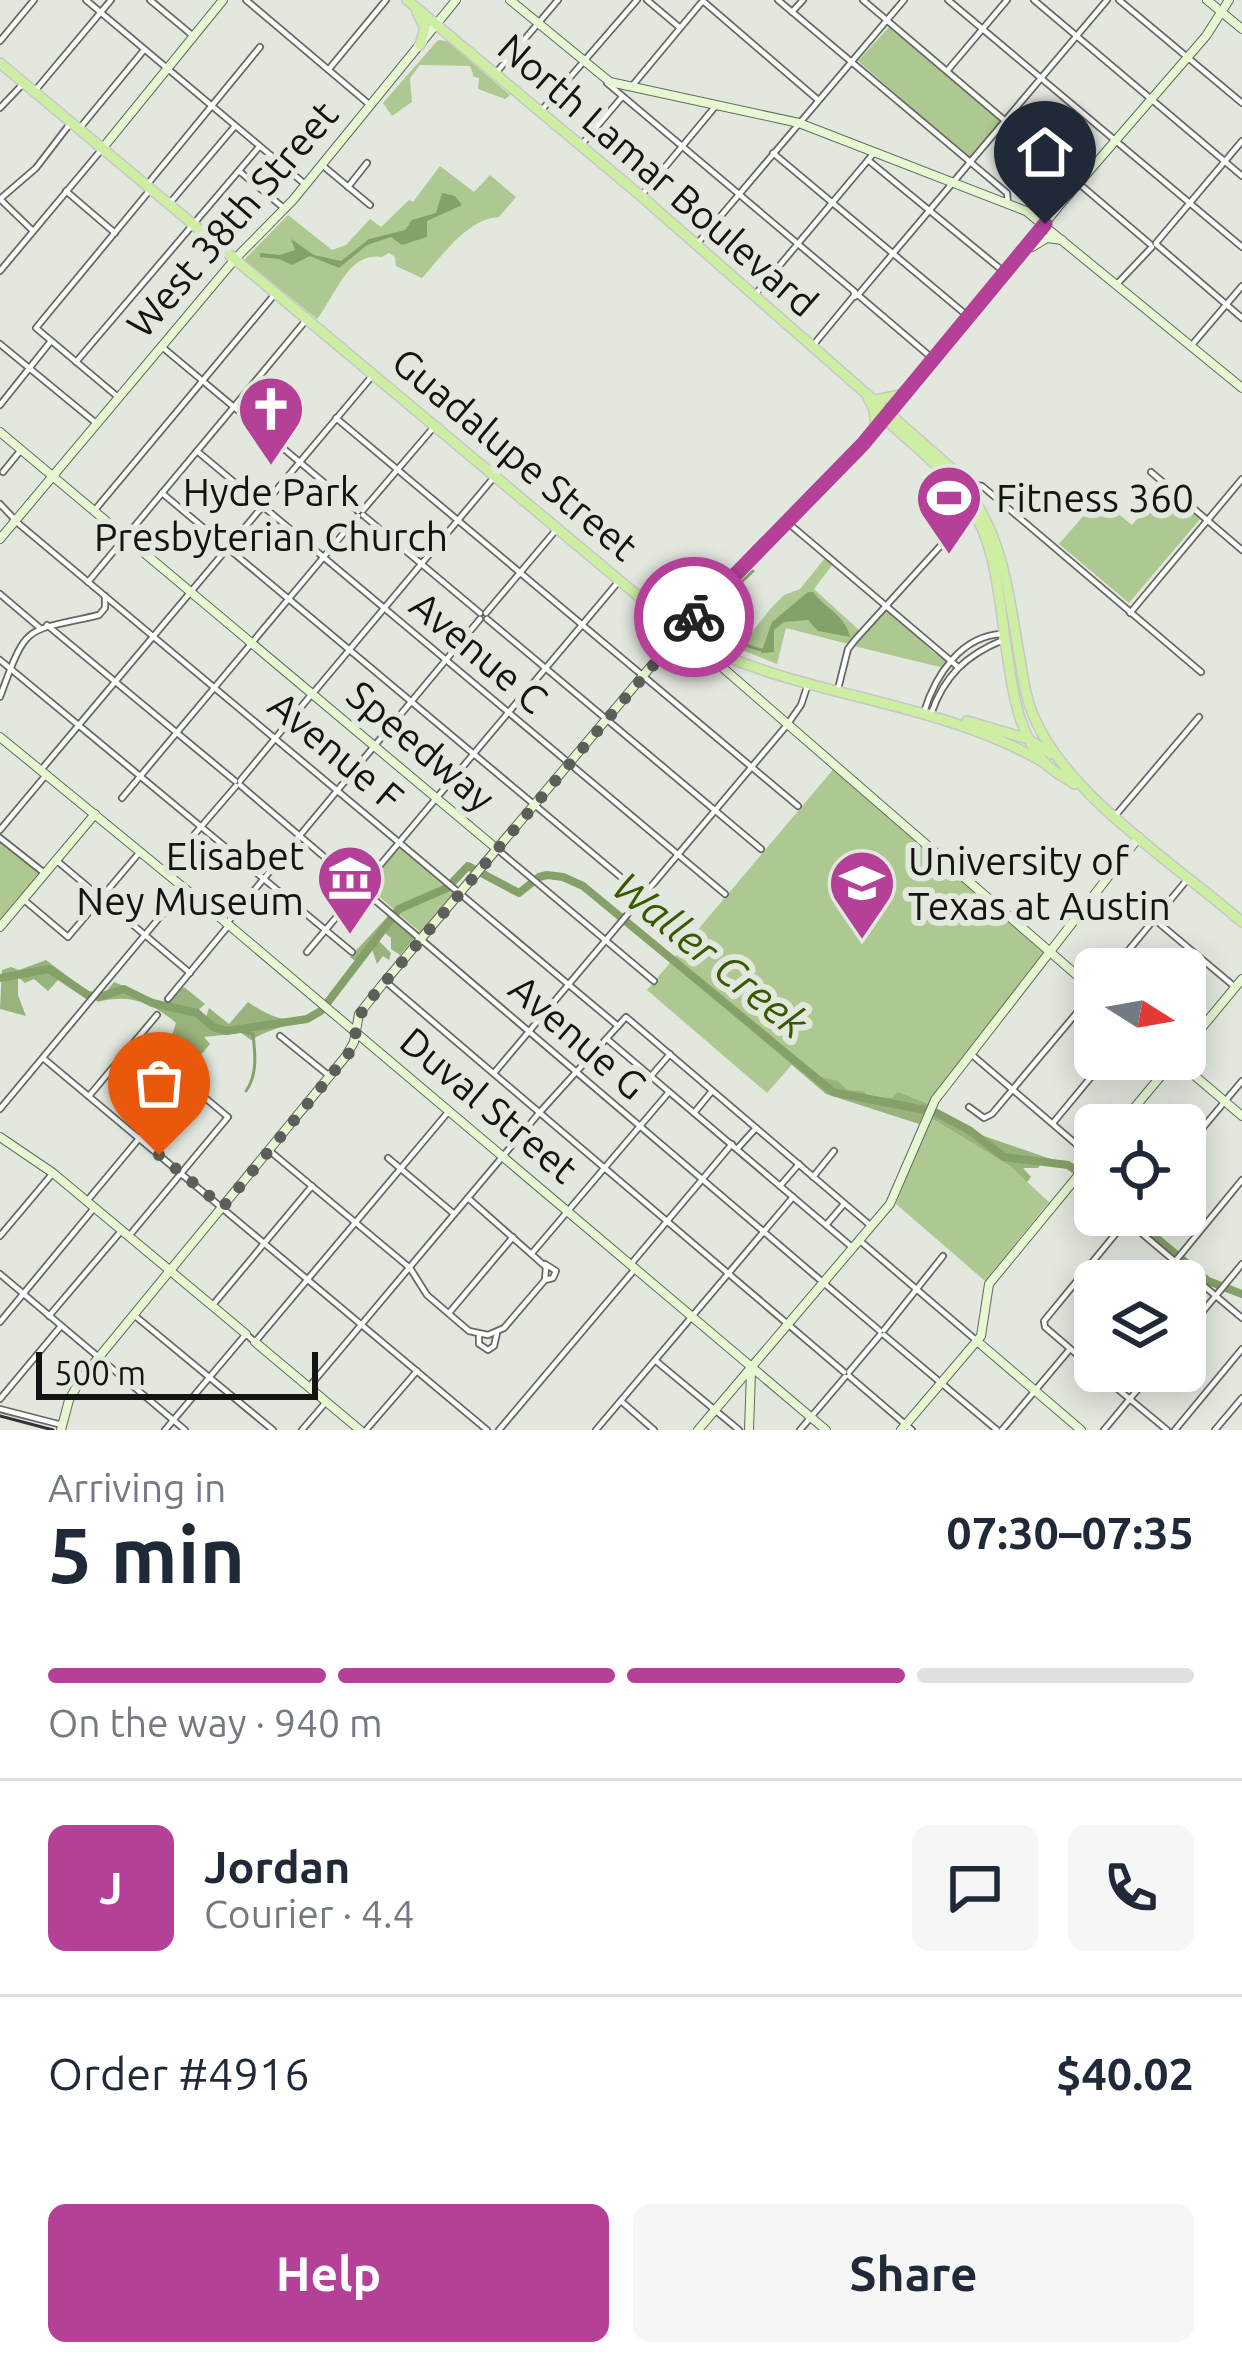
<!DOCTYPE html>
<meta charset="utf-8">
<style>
body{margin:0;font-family:Ubuntu,sans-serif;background:#f6f6f7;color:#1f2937;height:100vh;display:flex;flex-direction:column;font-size:45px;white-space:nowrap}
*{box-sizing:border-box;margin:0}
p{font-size:39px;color:#747a83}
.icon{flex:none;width:66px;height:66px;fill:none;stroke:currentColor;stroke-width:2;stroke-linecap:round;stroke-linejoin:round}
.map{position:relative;height:1430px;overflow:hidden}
.drawer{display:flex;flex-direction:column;background:#fff;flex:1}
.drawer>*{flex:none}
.needle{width:78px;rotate:101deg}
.buttons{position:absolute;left:1074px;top:948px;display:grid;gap:24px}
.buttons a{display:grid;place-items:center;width:132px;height:132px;border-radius:18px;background:#fff;box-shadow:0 6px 30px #0003;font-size:60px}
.scale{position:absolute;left:36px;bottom:30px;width:282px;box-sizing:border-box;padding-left:12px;border:6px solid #131411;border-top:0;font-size:33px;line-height:42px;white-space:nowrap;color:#131411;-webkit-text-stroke:9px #e3e8df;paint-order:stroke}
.pin{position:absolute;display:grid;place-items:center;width:102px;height:102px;color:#fff;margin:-123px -51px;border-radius:50% 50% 50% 0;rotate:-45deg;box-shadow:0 0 12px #0007}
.pin .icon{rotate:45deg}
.courier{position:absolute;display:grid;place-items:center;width:120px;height:120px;margin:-60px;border:9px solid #b54098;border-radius:50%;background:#fff;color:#222;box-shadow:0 3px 15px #0007}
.head em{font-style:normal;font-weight:700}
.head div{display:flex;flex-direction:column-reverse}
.head{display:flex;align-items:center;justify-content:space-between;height:204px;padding:0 48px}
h1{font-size:78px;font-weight:700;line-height:90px}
.bar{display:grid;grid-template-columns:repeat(4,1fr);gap:18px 12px;align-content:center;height:144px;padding:0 48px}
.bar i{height:15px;border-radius:9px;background:#e0e1e3}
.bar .active{background:#b54098}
.bar p{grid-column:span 4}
.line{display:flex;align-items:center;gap:30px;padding:0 48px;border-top:3px solid #e0e1e3}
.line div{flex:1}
.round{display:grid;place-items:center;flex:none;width:126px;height:126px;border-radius:18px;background:#f6f6f7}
.action{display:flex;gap:24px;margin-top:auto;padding:24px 48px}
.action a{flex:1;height:138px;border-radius:18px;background:#b54098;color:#fff;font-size:48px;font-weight:700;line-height:138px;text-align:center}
.action a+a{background:#f6f6f7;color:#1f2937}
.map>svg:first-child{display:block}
.green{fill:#adc991}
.forest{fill:#98b37b}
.water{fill:#85a068}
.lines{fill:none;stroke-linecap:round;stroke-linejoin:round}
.stream{stroke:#85a068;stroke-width:3}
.river{stroke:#85a068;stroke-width:8}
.street-casing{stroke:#656861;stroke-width:8}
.secondary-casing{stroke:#656861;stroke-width:10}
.primary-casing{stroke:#c6c7c6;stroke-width:12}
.street{stroke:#fff;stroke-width:4.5}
.secondary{stroke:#e6f7d1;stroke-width:8}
.primary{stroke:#ceefa3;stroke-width:9}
.rail{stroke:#323330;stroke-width:3}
.done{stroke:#5c5e59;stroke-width:12;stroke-dasharray:0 21.6}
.route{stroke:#b54098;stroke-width:15}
.labels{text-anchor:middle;stroke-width:12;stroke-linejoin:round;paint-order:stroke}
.street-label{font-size:39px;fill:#131411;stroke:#e3e8df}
.poi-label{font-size:39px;fill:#131411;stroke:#e3e8df;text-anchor:start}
.water-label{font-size:42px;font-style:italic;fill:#395800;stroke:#e3e8df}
</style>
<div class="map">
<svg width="1242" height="1430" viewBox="0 0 1242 1430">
<rect width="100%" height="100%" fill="#e3e8df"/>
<g class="green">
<polygon points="889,27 1001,121 969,158 858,61"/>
<polygon points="438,40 447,41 510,95 505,99 478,89 479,78 474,77 470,66 420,65 410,78 412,102 392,116 383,103"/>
<path d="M440,166L474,192L490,175L516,197L499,217C467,219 443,255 422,278L396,266L395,257L389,253L382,257C348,251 335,297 317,319L244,260L288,215L332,250L346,245L370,219L381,227L409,200L413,202Z"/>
<polygon points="1164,487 1201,518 1129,603 1059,544 1099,498 1132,525"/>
<polygon points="825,558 833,564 814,589 859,630 848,644 786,628 777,664 703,634 707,618 716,620 745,641 771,608 784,595 800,589"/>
<polygon points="890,610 933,652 949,662 944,668 854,646 884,612"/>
<polygon points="836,766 1049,953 928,1116 922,1110 845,1095 795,1061 767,1093 647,990"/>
<polygon points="0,840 41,874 0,922"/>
<polygon points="401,846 455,892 421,933 367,886"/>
<polygon points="931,1118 1010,1166 1049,1202 985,1281 896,1204"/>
</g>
<g class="forest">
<polygon points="389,915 416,936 400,955 391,949 391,938 385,933 379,941 391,953 389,960 383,956 377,964 372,949 331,1004 326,1000 355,961 350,957"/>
<polygon points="628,918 821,1077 838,1081 847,1090 863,1091 868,1096 892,1098 898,1092 928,1104 919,1124 826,1094 625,923"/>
<polygon points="46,960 90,993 86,999 58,980 48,991 34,979 25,983 18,977 18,995 26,1016 0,1009 2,970 11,967 19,970"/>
<path d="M114,982L163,1003L184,987L205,1004L195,1013L204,1023L209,1008L229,1024L248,1002C271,1018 296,1029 319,1007L325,1011C300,1024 274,1026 251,1040L241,1033L204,1037L210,1044L200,1056L172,1035L176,1023C150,1001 129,994 97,1002Z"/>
<polygon points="935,1110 981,1135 1077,1168 1044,1161 1038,1168 1023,1168 1031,1177 1027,1182 1010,1166 931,1118"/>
</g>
<g class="water">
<polygon points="442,193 455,196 462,205 427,221 427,237 402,245 391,237 367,245 339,268 310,256 292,265 279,259 260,257 260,253 280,255 295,250 291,239 314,255 341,261 369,239 405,230 412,220 436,213"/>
<path d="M808,592H813C826,609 846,616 850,637L818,631L808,620L784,622L774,630V652L761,653L772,622Z"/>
</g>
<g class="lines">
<g class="stream">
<polyline points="730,593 753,571"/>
<polyline points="708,625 711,612 725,598"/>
<path d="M705,629C728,631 741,647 762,650"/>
<path d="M238,1030L253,1034C255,1053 258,1074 246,1091"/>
</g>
<g class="river">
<polyline points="0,978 49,969 88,995 99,997 124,989 152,1003 197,1013 213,1027 226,1031 307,1019 321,1011 399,909 447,888 468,866 519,893 539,877 547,875 563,877 583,886 833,1092 935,1112 969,1130 1004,1157 1068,1165 1095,1184"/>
<polyline points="1129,1215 1208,1281 1242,1294"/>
</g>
<g class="street-casing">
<g id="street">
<polyline points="86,0 306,185"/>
<polyline points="150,0 192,35"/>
<polyline points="246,0 370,105"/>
<polyline points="647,0 679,27"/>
<polyline points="778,0 1007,193 1008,204"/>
<polyline points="863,0 1150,244"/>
<polyline points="948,0 1242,247"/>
<polyline points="1034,0 1242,176"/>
<polyline points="1119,0 1242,103"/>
<polyline points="703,1 817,99"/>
<polyline points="792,12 803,0"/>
<polyline points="0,41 34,0"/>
<polyline points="329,69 386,0"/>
<polyline points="947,71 1007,0"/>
<polyline points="495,74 558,0"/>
<polyline points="607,83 855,292"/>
<polyline points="632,86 701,3"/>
<polyline points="34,92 111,0"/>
<polyline points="0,108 21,86"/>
<polyline points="540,112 637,0"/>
<polyline points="79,129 144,50"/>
<polyline points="583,143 622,97"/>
<polyline points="773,153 970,318"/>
<polyline points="868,160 1003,271"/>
<polyline points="322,165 370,205"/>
<polyline points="239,171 285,209"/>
<polyline points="146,186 260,47"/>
<polyline points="348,187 367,163"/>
<polyline points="66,191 115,233"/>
<polyline points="641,196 714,108"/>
<polyline points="0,199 36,168 69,125"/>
<polyline points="0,199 33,231"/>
<polyline points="169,204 235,126"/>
<polyline points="1156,243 1242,141"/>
<polyline points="697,244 904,0"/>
<polyline points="1156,244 1242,318"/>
<polyline points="0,271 102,149"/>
<polyline points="1117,284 1152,247"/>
<polyline points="854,293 854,297 858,295 932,358"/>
<polyline points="858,295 1107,0"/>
<polyline points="754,296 874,153"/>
<polyline points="815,343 853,297"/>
<polyline points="0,344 96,423"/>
<polyline points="161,346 358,511"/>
<polyline points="1191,346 1242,286"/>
<polyline points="76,362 259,147"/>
<polyline points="118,397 36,328 150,190"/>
<polyline points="0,405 51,341"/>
<polyline points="336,418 798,806"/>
<polyline points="197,451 725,894"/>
<polyline points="3,472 21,450"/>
<polyline points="1151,472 1242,550"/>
<polyline points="964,483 982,486 1201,672"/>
<polyline points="162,493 690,935"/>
<polyline points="0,504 19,524 618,1026"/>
<polyline points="363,510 433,428"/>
<polyline points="94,511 275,294"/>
<polyline points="363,515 480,613"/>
<polyline points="787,522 958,667"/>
<polyline points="88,582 307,319"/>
<polyline points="0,594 40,628"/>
<polyline points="486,613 556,530"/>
<polyline points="1130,613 1242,479"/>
<polyline points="487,619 761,849"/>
<polyline points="47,625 235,781"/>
<polyline points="0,660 352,952"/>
<polyline points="838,689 848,649 855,640 973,510"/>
<polyline points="314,692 495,476"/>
<path d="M0,697C28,620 24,633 99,615L105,608V596"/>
<path d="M924,712C935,676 961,635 1003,634"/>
<path d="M931,714C944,676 966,655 1003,640"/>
<polyline points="41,770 373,375"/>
<polyline points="240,781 311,695"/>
<polyline points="240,785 880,1331"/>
<polyline points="122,798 358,516"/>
<polyline points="1115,816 1199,717"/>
<polyline points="0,830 46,775"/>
<polyline points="0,838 43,872"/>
<polyline points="498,850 654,981"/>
<polyline points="56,860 190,973"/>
<polyline points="163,871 236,786"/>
<polyline points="23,899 68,937 139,853"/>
<polyline points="1154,919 1235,987"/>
<polyline points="227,923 480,619"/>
<polyline points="307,952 619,581"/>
<polyline points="1113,969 1186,881"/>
<polyline points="1181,969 1193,955"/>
<polyline points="385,981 844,1372"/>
<polyline points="168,999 229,925"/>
<polyline points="280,1036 327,1074"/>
<polyline points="607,1039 853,1248"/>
<polyline points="971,1054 1090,1156"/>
<polyline points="43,1058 487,1430"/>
<polyline points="494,1073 787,725 801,705 807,687"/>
<polyline points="651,1076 670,1054"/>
<polyline points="89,1096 157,1015"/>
<polyline points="969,1107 984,1118 992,1114 1095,991"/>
<polyline points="0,1109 184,888"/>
<polyline points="694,1113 712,1091"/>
<polyline points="1053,1123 1106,1059"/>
<polyline points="737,1149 756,1128"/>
<polyline points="1185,1149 1242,1081"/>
<polyline points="271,1152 410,1268 427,1295 469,1331 488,1335 504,1328 545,1280 546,1267 468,1198"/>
<polyline points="388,1158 453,1213"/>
<polyline points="813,1177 834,1151"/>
<polyline points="1076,1178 1095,1194"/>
<polyline points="780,1186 799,1164"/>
<polyline points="87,1201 186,1082"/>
<polyline points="1120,1215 1242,1318"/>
<polyline points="826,1225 844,1204"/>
<polyline points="0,1236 53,1173"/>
<polyline points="129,1236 228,1117 136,1040"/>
<polyline points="859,1240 977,1341"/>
<polyline points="533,1252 669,1092"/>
<polyline points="631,1264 732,1144"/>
<polyline points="0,1274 185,1430"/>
<polyline points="545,1280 553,1278 556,1271 545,1264"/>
<polyline points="1159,1281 1242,1180"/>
<polyline points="212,1306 312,1186"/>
<polyline points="449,1313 513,1237"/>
<polyline points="134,1315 273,1430"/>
<polyline points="49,1316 122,1230"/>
<polyline points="0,1322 95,1207"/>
<polyline points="884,1330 943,1256"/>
<polyline points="1185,1333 1242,1264"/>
<polyline points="479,1335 479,1344 488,1350 494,1346 497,1333"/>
<polyline points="884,1335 997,1430"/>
<polyline points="656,1361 739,1430"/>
<polyline points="1095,1370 1045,1327 1044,1321 1131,1215"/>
<polyline points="1096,1371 1167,1430"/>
<polyline points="849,1372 880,1335"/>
<polyline points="849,1376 912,1430"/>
<polyline points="309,1387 540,1112 626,1017 871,1226"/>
<polyline points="0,1399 61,1326"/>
<polyline points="621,1401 654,1430"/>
<polyline points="0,1409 62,1425"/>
<polyline points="165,1430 246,1334 255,1342 449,1111"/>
<polyline points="302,1430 326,1402"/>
<polyline points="366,1430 417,1371"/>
<polyline points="499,1430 635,1269"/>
<polyline points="596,1430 793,1197"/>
<polyline points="800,1430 845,1377"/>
<polyline points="1002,1430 1070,1349"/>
<polyline points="1104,1430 1153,1371"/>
<polyline points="1175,1430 1242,1349"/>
<polyline points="1215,1430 1242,1398"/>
</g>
</g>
<g class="secondary-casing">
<g id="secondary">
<polyline points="510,0 610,82 799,123 1026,211 1242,388"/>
<polyline points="1207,0 1242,29"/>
<polyline points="102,149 223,0"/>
<polyline points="1032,247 1047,238 1062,240"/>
<polyline points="0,432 497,849"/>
<polyline points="0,539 235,259 293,200 456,0"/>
<polyline points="693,642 1095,991"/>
<polyline points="0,737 211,910 826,1430"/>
<polyline points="0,927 95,814"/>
<polyline points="1185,1048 1242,979"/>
<polyline points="1175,1059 1242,1116"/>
<polyline points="1120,1125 1175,1059"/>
<polyline points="0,1137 53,1173 246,1334"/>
<polyline points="977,1341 1081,1430"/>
<polyline points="255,1342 360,1430"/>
<polyline points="61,1430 69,1400 81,1379 346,1056 354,1042 359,1014 382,985 680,632 854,454 916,383 1058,207 1206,36 1229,0"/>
<polyline points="698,1430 890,1204 935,1100 1139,837"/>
<polyline points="749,1430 751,1372"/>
<polyline points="901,1430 981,1336 989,1284 1095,1155"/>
</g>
</g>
<g class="primary-casing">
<g id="primary">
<path d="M407,0L641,196L951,468C1002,527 1006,580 1019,654C1023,676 1025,697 1034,717C1067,796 1177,865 1242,922"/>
<polyline points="417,12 425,28 420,45"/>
<path d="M0,63L692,641C803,698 934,699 1043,762"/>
<path d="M868,398L874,409C912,445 958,476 980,524C1012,590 997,713 1044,762C1052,771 1064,777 1074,784"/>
<polyline points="875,400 906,394"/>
<polyline points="874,409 876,429"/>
<polyline points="661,613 680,617 706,604"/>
<polyline points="967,721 1028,739 1051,754"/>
</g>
</g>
<use href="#street" class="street"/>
<use href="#secondary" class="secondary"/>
<use href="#primary" class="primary"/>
<polyline class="rail" points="0,1416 53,1430"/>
</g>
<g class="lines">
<polyline class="done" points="159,1155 223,1207 350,1052 363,1008 694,617"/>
<polyline class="route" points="694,617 863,444 1045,224"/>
</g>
<defs>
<g id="church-pin" transform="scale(3.45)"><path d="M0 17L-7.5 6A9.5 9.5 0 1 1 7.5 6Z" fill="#b54098" stroke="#e3e8df"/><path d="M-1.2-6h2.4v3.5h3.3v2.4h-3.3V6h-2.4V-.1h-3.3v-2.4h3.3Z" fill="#fff"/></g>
<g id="stadium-pin" transform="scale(3.45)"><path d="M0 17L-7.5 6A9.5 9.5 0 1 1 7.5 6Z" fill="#b54098" stroke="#e3e8df"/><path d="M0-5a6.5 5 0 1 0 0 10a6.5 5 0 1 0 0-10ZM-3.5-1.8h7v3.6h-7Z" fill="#fff"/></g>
<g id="museum-pin" transform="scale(3.45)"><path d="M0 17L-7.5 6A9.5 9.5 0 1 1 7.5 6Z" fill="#b54098" stroke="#e3e8df"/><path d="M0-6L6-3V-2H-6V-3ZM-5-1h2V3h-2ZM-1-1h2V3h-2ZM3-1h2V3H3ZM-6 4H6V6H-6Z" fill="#fff"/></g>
<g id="university-pin" transform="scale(3.45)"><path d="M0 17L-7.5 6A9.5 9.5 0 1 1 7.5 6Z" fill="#b54098" stroke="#e3e8df"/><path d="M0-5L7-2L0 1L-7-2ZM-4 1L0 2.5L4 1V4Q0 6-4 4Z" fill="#fff"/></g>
</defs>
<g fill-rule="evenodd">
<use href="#church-pin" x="271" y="409"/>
<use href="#stadium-pin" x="949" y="498"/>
<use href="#museum-pin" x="350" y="878"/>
<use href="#university-pin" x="862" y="883"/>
</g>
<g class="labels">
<g class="street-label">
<text transform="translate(658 175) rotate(41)" y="14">North Lamar Boulevard</text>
<text transform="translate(232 219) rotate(-49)" y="14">West 38th Street</text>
<text transform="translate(515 454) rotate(40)" y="14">Guadalupe Street</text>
<text transform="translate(479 652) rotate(40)" y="14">Avenue C</text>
<text transform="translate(421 746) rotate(40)" y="14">Speedway</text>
<text transform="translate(336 751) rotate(40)" y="14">Avenue F</text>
<text transform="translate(578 1037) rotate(41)" y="14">Avenue G</text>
<text transform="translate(489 1105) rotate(40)" y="14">Duval Street</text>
</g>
<g class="poi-label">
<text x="271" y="506" text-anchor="middle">Hyde Park<tspan x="271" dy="45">Presbyterian Church</tspan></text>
<text x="996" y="512">Fitness 360</text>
<text x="304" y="870" text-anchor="end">Elisabet<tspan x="304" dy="45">Ney Museum</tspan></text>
<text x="908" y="875">University of<tspan x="908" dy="45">Texas at Austin</tspan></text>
</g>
<g class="water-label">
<text transform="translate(711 955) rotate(39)" y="15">Waller Creek</text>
</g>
</g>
</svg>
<div class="buttons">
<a><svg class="needle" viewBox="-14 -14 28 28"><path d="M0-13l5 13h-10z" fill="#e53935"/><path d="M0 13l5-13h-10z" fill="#747a83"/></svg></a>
<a><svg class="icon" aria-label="locate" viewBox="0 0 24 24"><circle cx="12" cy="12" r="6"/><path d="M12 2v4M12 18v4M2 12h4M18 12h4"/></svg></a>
<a><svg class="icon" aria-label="layers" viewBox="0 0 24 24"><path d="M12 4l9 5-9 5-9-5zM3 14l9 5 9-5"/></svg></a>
</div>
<div class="scale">500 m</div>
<div class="pin" style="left:159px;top:1155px;background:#ea580c"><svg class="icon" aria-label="bag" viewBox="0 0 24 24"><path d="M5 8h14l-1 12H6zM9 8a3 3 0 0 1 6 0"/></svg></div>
<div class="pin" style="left:1045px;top:224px;background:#1f2937"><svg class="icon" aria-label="home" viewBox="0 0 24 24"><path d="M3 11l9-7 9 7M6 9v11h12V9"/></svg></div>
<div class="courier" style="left:694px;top:617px"><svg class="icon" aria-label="bike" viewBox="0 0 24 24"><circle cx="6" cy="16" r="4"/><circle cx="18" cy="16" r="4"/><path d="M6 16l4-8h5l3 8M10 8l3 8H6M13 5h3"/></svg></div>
</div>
<section class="drawer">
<div class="head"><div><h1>5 min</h1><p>Arriving in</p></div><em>07:30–07:35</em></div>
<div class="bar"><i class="active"></i><i class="active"></i><i class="active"></i><i></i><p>On the way · 940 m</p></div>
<div class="line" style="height:216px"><b class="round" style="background:#b54098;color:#fff">J</b><div><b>Jordan</b><p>Courier · 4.4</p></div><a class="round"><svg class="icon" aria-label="chat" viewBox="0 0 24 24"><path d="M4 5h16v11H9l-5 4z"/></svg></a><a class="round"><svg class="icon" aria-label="phone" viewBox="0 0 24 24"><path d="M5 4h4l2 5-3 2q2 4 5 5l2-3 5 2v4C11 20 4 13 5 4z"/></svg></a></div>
<div class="line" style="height:156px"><div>Order #4916</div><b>$40.02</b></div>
<div class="action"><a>Help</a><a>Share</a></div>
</section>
